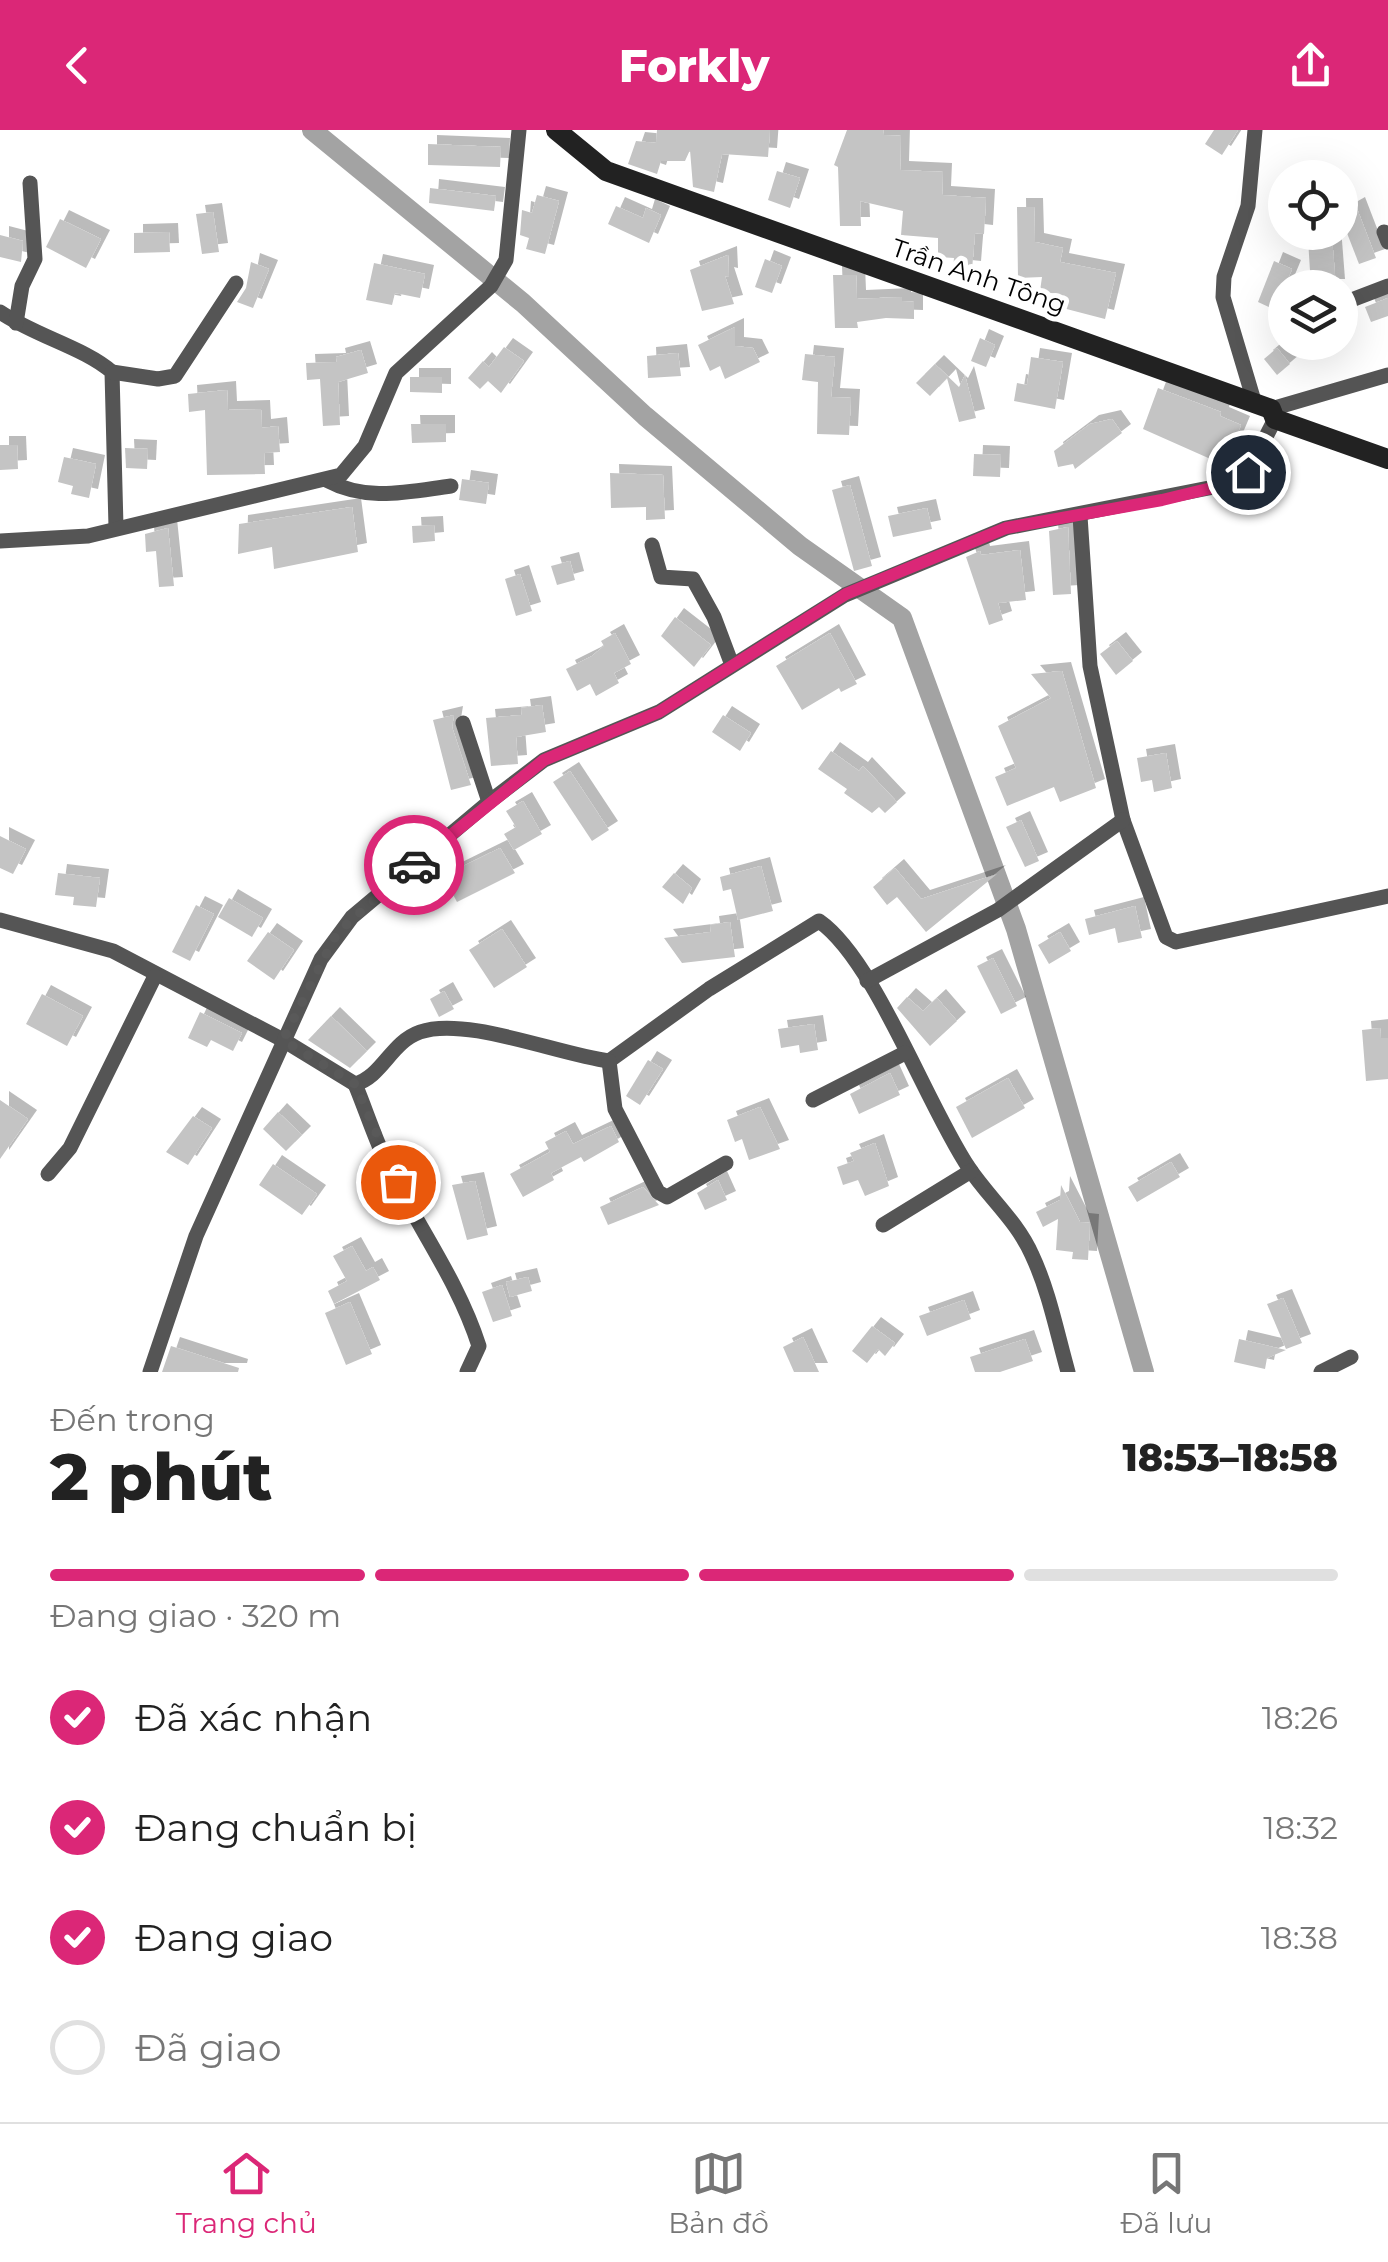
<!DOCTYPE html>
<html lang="vi">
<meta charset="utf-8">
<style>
body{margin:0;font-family:Montserrat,sans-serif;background:#f6f6f6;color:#222;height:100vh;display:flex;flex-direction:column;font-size:38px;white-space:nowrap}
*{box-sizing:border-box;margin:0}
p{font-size:32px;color:#767676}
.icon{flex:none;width:55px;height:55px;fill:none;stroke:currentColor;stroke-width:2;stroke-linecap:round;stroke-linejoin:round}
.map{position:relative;height:1242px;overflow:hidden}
.sheet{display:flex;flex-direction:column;background:#fff;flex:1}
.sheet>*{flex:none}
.fabs{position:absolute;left:1268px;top:30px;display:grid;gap:20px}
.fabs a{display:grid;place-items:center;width:90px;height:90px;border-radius:50%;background:#fff;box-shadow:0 10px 40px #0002;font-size:50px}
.pin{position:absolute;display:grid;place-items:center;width:85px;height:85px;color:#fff;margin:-42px;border:5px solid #fff;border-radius:50%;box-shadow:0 2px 10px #0007}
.courier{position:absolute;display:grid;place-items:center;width:100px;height:100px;margin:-50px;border:8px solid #db2777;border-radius:50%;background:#fff;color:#222;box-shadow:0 2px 12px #0007}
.headline em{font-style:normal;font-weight:800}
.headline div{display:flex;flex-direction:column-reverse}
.headline{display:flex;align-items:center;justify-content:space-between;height:170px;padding:0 50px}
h1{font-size:65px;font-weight:800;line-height:75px}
.bar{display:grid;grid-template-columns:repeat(4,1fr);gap:15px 10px;align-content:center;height:120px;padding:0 50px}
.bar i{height:12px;border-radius:8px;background:#e0e0e0}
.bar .on{background:#db2777}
.bar p{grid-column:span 4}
ol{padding:0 50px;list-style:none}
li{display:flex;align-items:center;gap:30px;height:110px}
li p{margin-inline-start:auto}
li .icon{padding:10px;border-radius:50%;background:#db2777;color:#fff;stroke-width:4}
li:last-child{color:#767676}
li i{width:55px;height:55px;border:5px solid #e0e0e0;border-radius:50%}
header{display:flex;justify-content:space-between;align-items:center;height:130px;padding:0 50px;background:#db2777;color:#fff;font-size:45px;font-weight:800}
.dock{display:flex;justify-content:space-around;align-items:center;height:140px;border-top:2px solid #e0e0e0;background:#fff;font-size:28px;color:#767676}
.dock a{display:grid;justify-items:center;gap:5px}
.dock .on{color:#db2777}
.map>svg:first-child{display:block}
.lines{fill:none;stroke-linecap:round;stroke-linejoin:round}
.canal{stroke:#a3a3a3;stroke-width:20}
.building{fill:#c4c4c4;filter:url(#shadow)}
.street{stroke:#555;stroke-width:15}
.secondary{stroke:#222;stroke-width:20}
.done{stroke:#595959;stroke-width:10;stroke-dasharray:0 18}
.route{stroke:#db2777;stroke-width:12}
.labels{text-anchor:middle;stroke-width:10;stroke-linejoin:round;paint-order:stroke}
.street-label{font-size:25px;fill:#000;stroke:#fff}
</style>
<header><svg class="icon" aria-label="back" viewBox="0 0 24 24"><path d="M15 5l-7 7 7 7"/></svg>Forkly<svg class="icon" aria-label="share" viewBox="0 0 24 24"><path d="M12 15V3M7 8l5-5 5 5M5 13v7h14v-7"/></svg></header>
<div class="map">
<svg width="1388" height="1242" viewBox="0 0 1388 1242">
<defs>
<filter id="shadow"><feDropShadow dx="9" dy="-9" stdDeviation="0" flood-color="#0004"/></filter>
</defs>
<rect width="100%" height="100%" fill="#fff"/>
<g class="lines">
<polyline class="canal" points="312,0 523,173 645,286 800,416 902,488 1016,799 1144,1242"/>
</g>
<g class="building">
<polygon points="657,0 770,0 768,27 722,24 714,62 693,57 690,20 685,31 661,31 657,44 628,34 636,11 656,13"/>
<polygon points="847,0 883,0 884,5 901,6 900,40 943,42 942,65 986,68 984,104 975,103 972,140 953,138 954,128 938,127 938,108 901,105 903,81 860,71 861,96 840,96 838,37 834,35"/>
<polygon points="1214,0 1238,0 1222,25 1205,14"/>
<polygon points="428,14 501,17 500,37 428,35"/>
<polygon points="777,41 800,48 790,78 768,70"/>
<polygon points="430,58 496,66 494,81 429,73"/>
<polygon points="537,65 559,71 545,124 526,119 529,108 520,105 522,80 532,83"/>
<polygon points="616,76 643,88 646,78 661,85 649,113 608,94"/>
<polygon points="1356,76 1376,128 1359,134 1340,85"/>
<polygon points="1017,77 1034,77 1035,112 1063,118 1060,132 1116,143 1105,189 1055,176 1057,164 1040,161 1042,147 1018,148"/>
<polygon points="213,82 219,122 202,124 196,84"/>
<polygon points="60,89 101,109 86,138 46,117"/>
<polygon points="169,102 170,122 134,123 134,103"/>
<polygon points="0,105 23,111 21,132 0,127"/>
<polygon points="1332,107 1336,158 1311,158 1308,108"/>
<polygon points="728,125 729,147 725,146 734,174 702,181 690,140"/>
<polygon points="765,129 782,136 772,163 755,157"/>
<polygon points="1274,131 1292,139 1275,180 1258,172"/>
<polygon points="251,132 269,139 253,178 237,172 246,158"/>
<polygon points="374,133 425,144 420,168 395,163 392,175 366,170"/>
<polygon points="833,145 856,145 857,169 902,167 902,171 914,172 914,189 886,188 857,192 858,198 835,198"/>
<polygon points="1388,168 1388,186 1371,192 1365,177"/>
<polygon points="735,197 735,216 753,218 760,232 725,249 720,236 710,241 698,215"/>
<polygon points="980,208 995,215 986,237 971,231"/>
<polygon points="504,217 524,231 501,263 488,251 480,259 468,248 483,231 489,237"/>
<polygon points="1277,218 1290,234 1277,245 1264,229"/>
<polygon points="361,220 368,243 338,252 340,295 323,296 320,249 307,250 306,233 337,232 336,227"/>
<polygon points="678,223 681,246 648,248 647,226"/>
<polygon points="805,224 835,227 831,267 851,268 849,305 817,304 818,252 802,250"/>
<polygon points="1031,227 1063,232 1055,279 1014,271 1017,253 1027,255"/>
<polygon points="935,234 959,257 965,245 976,288 959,292 947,248 930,266 916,253"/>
<polygon points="410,247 442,247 442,263 410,262"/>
<polygon points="1158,258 1221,282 1220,286 1241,295 1224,335 1143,299"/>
<polygon points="227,260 228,280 261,279 262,298 278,296 280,322 264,323 265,344 207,345 205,280 189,282 188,264"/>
<polygon points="1112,289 1122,303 1075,339 1073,334 1058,337 1054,321 1090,294"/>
<polygon points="411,294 446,294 446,312 412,313"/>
<polygon points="0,315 17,315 18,339 0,340"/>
<polygon points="125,318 148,319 147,339 126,338"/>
<polygon points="974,324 1001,325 1000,347 973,346"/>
<polygon points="64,327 96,334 89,368 71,364 73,356 58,352"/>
<polygon points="610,343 663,345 665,389 646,390 646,377 611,378"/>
<polygon points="462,349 489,353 486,374 459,370"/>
<polygon points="850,355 872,436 854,441 832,360"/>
<polygon points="352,377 358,422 274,439 272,417 238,424 239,394"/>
<polygon points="927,378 932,399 893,407 888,386"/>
<polygon points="434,395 435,411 413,413 412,396"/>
<polygon points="1068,397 1071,464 1053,465 1049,401"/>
<polygon points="168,398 174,456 159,457 156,421 146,422 145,404"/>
<polygon points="1020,420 1026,470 998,473 1003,490 989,495 966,427 980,421 981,425"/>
<polygon points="570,431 575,450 557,455 551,436"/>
<polygon points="520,444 532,481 516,486 505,449"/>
<polygon points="675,487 711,515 694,537 661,506"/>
<polygon points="615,503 631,534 614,543 619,553 596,566 590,554 577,561 566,539 592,526 604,516 601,511"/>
<polygon points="830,503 857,554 841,562 839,558 802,580 776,536"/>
<polygon points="1117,511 1133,531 1116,545 1100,524"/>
<polygon points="1062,541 1096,658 1060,672 1054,657 1007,676 995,647 1016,638 998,596 1051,568 1031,544"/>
<polygon points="542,575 546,602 516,607 518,634 491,636 486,588 522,585 521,578"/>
<polygon points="454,585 452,597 471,655 451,660 433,590"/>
<polygon points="723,585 751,603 740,621 712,602"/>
<polygon points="831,621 859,641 863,636 897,672 885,683 879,677 872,683 844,663 847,659 818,639"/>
<polygon points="1166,623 1172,658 1154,662 1152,650 1141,652 1137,628"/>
<polygon points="570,641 609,700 592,711 553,652"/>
<polygon points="523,671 542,704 514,720 504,704 516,697 506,681"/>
<polygon points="1021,690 1039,731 1025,737 1006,697"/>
<polygon points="0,706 26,719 13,744 0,738"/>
<polygon points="500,718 515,743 457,772 443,746"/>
<polygon points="761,736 773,781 738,790 731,759 723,761 720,747"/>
<polygon points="895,738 921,769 997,744 926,802 897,767 887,775 873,757"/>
<polygon points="58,743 100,748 96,777 73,775 74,767 55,765"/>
<polygon points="674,743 692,758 683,774 662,757"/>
<polygon points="229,768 263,788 252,807 218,787"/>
<polygon points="196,775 214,784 190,831 172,822"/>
<polygon points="1135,776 1142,808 1118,813 1115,798 1089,805 1085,789"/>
<polygon points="730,792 735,827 682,833 664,808 711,802 710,795"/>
<polygon points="502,799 527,837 494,858 469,820"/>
<polygon points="268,802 294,820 274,850 247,831"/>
<polygon points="1060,802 1071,821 1049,834 1038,815"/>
<polygon points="993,828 1017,876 1001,884 977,836"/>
<polygon points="444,861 454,879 439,887 430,869"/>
<polygon points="42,864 83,886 67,916 26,894"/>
<polygon points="907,867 923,881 937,868 957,891 930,916 897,878"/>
<polygon points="200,882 242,903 233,921 211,910 207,917 188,908"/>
<polygon points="331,886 367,921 350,938 308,910"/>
<polygon points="814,894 818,920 800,923 799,915 781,918 778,899"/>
<polygon points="1380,898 1381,908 1388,908 1388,949 1366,951 1362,900"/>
<polygon points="648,930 663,939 640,975 626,966"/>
<polygon points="890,943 900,965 859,984 850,964"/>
<polygon points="1008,948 1025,978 972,1008 956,977"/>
<polygon points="0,970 28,989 0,1029"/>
<polygon points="760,977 780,1019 749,1030 742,1009 735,1012 727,990"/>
<polygon points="278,982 302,1005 286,1021 263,999"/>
<polygon points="193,986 212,998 188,1035 166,1022"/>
<polygon points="611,996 619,1012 584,1032 581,1027 551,1043 554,1050 523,1067 510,1044 550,1022 545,1012 566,1001 573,1014"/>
<polygon points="875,1013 889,1056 865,1066 858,1050 843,1055 837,1037 854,1031 850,1023"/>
<polygon points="1171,1032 1180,1047 1137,1072 1128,1057"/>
<polygon points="273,1034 317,1064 302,1085 259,1055"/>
<polygon points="718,1050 727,1070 705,1080 697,1063"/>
<polygon points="475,1051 488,1105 467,1110 452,1055"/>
<polygon points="1061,1055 1080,1092 1090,1093 1088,1130 1072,1129 1073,1122 1056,1120 1058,1089 1043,1097 1036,1082 1060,1070"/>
<polygon points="643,1057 659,1075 608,1095 600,1077"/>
<polygon points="352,1116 366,1141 373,1137 380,1150 334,1174 328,1161 347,1151 333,1126"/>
<polygon points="528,1147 532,1161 510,1167 506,1152"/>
<polygon points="502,1155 512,1186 493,1192 482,1162"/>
<polygon points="1283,1168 1302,1213 1286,1219 1267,1174"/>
<polygon points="964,1170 971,1189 927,1206 919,1186"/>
<polygon points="350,1172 372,1224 346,1235 325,1183"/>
<polygon points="872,1196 895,1213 885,1226 878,1219 867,1233 852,1221"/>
<polygon points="803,1207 819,1242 794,1242 783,1217"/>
<polygon points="1025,1209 1033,1231 1000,1242 975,1242 970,1227"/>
<polygon points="1239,1209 1286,1220 1267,1228 1265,1239 1234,1232"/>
<polygon points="171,1216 239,1238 238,1242 162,1242"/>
</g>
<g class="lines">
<g class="street">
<polyline points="1384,102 1388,112"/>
<polyline points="1354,169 1388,156"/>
<path d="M0,182C35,206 85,218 112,242L116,397"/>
<polyline points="16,193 22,156 35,129 30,53"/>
<polyline points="112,242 158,249 175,246 236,153"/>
<polyline points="1254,271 1223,167 1224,147 1248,76 1255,0"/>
<polyline points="1271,279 1388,245"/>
<path d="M326,350C367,372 406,362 451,356"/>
<polyline points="1080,386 1090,536 1123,690 1166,807 1176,812 1388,766"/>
<polyline points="0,411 88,406 341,345 365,316 396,243 491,156 506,130 519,0"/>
<polyline points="652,415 661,447 693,449 714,487 732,535"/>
<polyline points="463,593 489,672"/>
<path d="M0,790L113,821L283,910L355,954C382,947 391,912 420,902C465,886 557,924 609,931L709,859L819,791C875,830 927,976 969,1038C989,1068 1017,1091 1032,1125C1049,1161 1057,1203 1068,1242"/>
<polyline points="867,851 998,780 1123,690"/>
<polyline points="609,931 615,979 658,1062 667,1067 726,1033"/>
<path d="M355,954C365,978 373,1003 384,1027C413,1091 457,1147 479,1216L467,1242"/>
<polyline points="813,970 905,923"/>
<polyline points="48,1044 70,1018 155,846"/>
<polyline points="883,1095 971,1041"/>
<polyline points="150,1242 196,1106 321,829 352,787 489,672 544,630 659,582 845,465 1006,398 1224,355 1248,342 1275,289"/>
<polyline points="1321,1242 1351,1227"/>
</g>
<polyline class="secondary" points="556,0 606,41 1271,279 1275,289 1388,329"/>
</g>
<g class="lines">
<polyline class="done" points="398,1052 355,954 283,910 337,803 414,735"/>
<polyline class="route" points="414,735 544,630 659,582 846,464 1006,398 1162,370 1224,355 1248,342"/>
</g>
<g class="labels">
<g class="street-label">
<text transform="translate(979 146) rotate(19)" y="9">Trần Anh Tông</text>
</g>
</g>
</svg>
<div class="fabs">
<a><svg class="icon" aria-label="locate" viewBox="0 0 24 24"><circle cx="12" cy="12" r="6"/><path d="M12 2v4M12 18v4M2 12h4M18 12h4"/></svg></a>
<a><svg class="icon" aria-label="layers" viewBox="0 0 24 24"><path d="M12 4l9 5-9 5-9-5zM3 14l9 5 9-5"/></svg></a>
</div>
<div class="pin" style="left:398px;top:1052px;background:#ea580c"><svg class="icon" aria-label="bag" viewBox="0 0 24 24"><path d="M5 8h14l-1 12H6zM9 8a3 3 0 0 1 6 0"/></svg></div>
<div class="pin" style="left:1248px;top:342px;background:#1f2937"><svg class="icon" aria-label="home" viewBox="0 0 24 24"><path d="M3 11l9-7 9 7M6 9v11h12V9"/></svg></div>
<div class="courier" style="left:414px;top:735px"><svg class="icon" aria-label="car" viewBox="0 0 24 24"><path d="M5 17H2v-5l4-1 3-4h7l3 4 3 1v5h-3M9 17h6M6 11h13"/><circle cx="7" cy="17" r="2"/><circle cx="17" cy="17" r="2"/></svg></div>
</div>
<section class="sheet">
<div class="headline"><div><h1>2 phút</h1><p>Đến trong</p></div><em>18:53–18:58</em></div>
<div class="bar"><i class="on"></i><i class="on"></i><i class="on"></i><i></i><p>Đang giao · 320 m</p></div>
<ol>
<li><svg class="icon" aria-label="check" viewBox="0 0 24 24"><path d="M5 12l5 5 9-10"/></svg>Đã xác nhận<p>18:26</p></li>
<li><svg class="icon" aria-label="check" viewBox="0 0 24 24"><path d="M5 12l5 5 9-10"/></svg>Đang chuẩn bị<p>18:32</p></li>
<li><svg class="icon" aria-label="check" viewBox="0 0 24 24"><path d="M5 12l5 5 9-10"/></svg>Đang giao<p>18:38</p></li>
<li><i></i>Đã giao</li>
</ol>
</section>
<nav class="dock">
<a class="on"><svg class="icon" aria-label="home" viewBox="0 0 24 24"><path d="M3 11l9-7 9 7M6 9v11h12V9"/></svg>Trang chủ</a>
<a><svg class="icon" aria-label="map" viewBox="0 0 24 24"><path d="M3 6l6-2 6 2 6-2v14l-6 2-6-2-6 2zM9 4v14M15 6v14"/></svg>Bản đồ</a>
<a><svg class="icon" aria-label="saved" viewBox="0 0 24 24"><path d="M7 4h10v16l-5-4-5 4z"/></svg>Đã lưu</a>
</nav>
